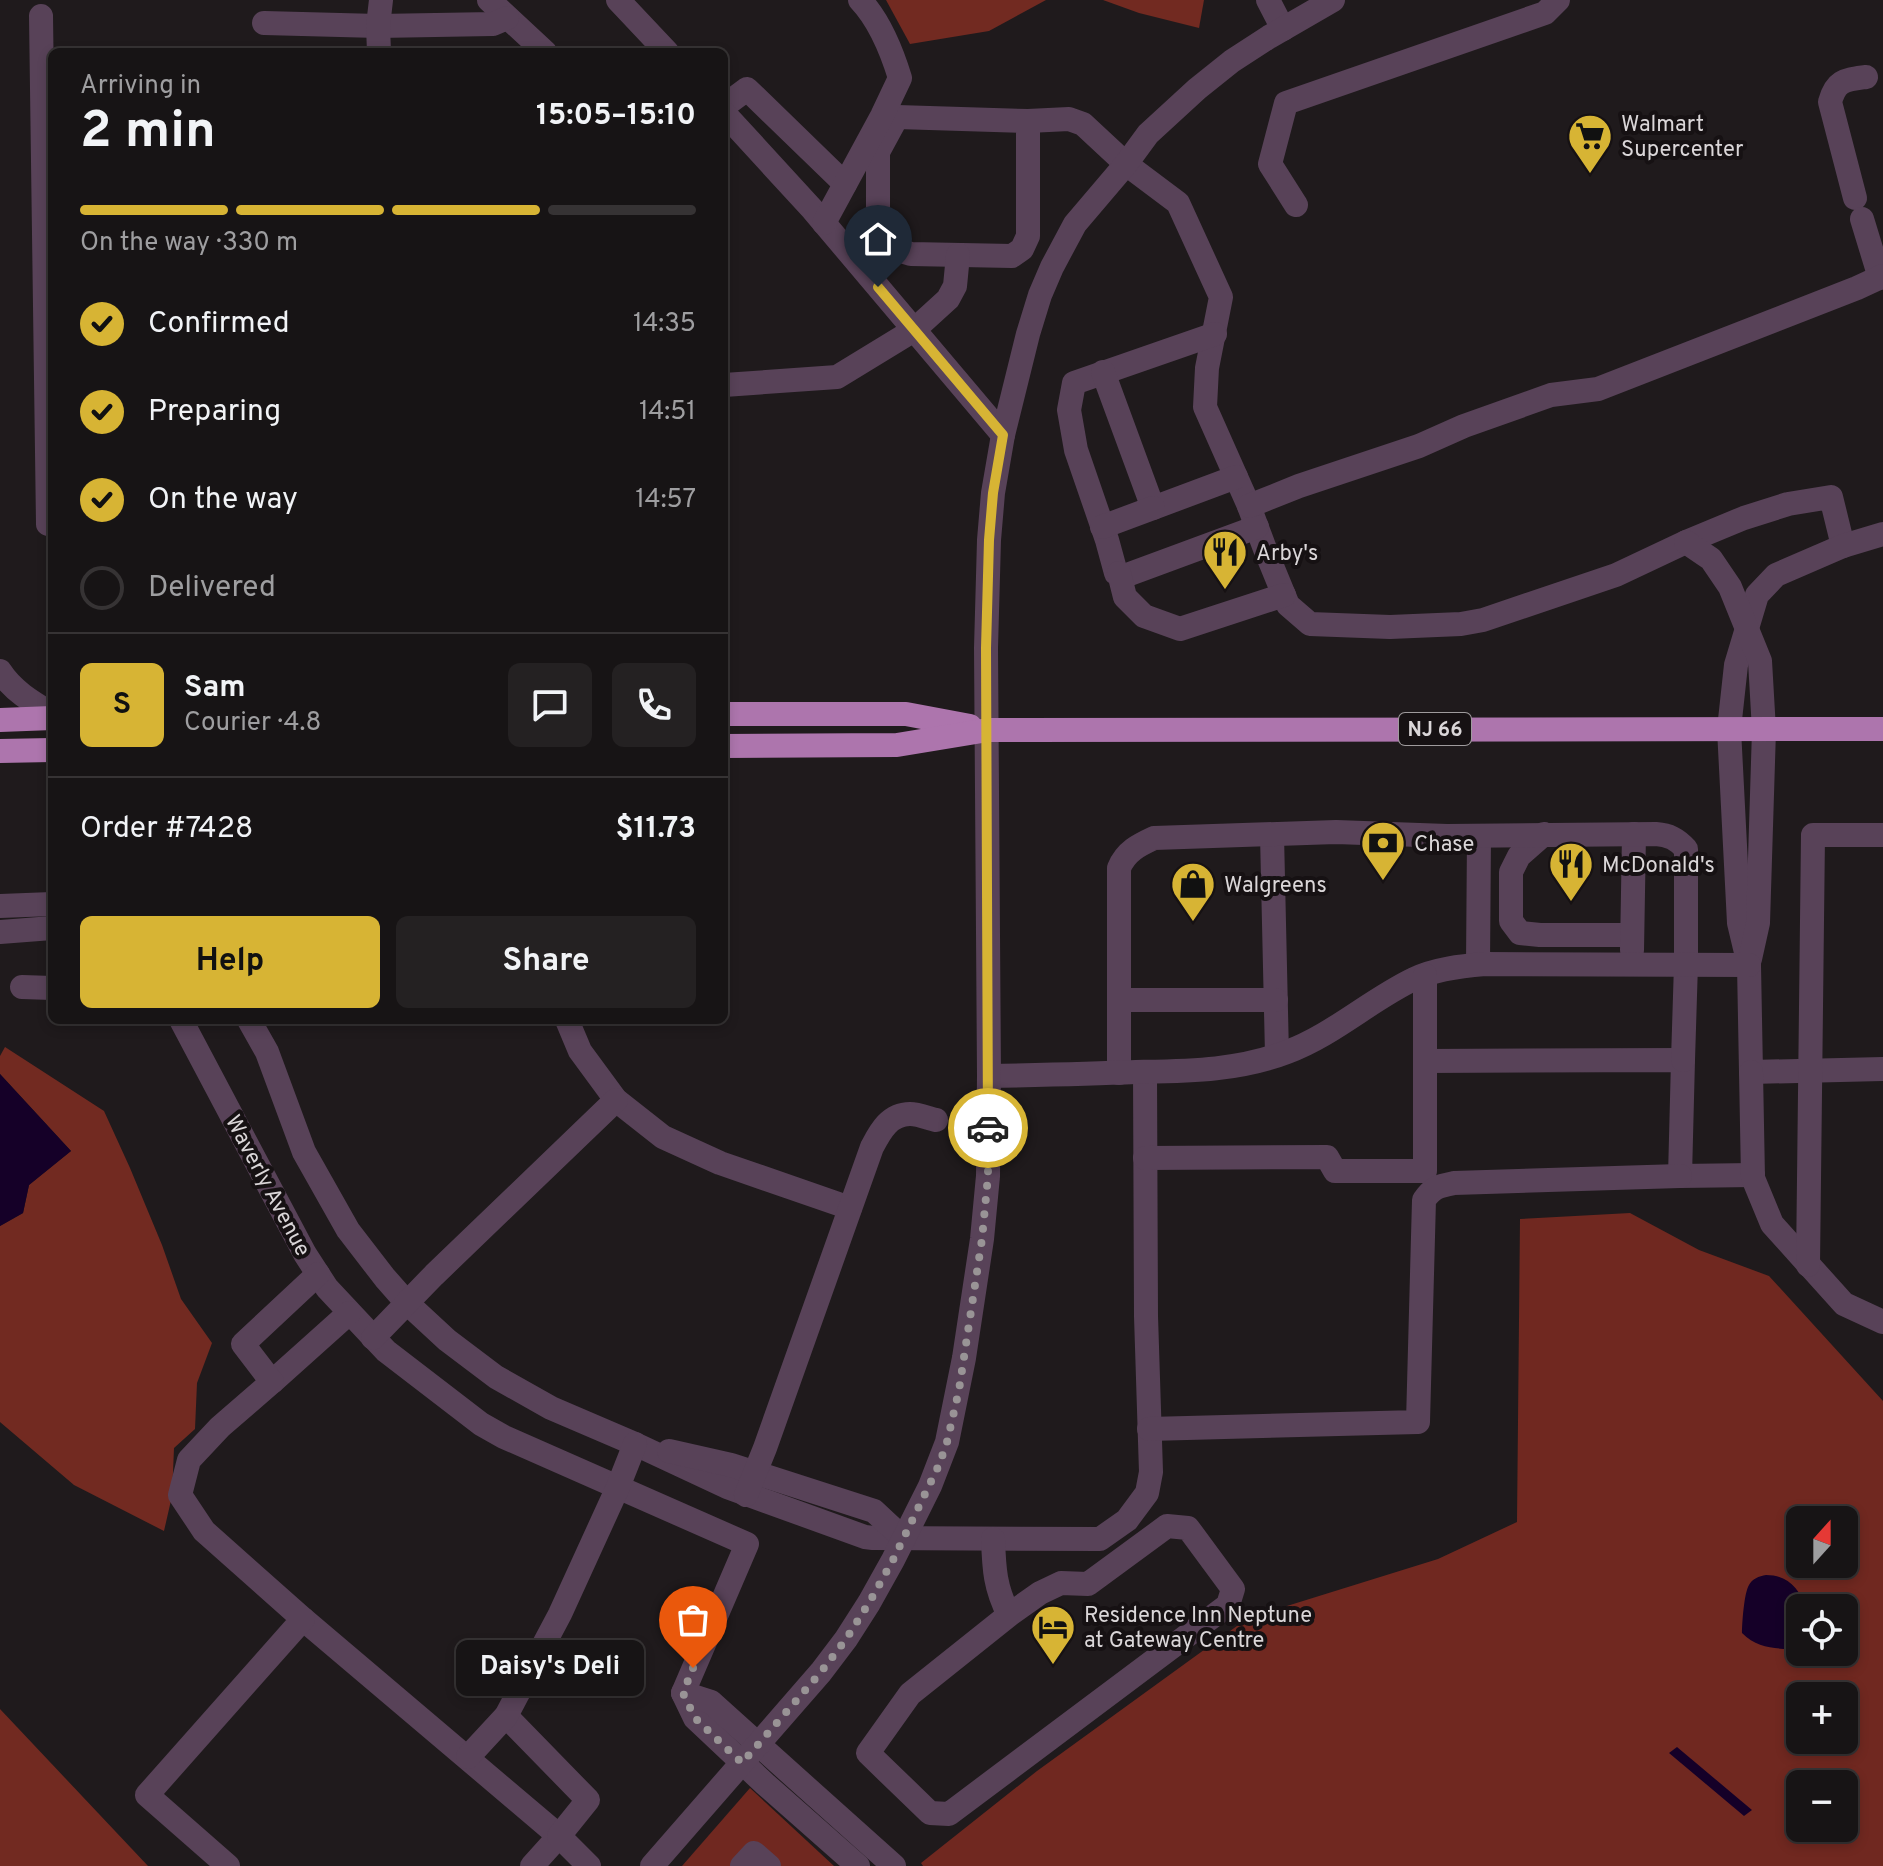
<!DOCTYPE html>
<meta charset="utf-8">
<style>
body{margin:0;font-family:Overpass,sans-serif;background:#242122;color:#f1f3f6;height:100vh;display:flex;flex-direction:column;font-size:30px;white-space:nowrap}
*{box-sizing:border-box;margin:0}
p{font-size:26px;color:#9e9ea0}
.icon{flex:none;width:44px;height:44px;fill:none;stroke:currentColor;stroke-width:2;stroke-linecap:round;stroke-linejoin:round}
.map{position:relative;flex:1;overflow:hidden}
.details{position:absolute;left:48px;top:48px;width:680px;height:976px;display:flex;flex-direction:column;background:#171415;border-radius:12px;box-shadow:0 4px 12px #0003,0 0 0 2px #363334}
.details>*{flex:none}
.needle{width:52px;rotate:21deg}
.buttons{position:absolute;left:1786px;top:1506px;display:grid;gap:16px}
.buttons a{display:grid;place-items:center;width:72px;height:72px;border-radius:12px;background:#171415;box-shadow:0 4px 12px #0003,0 0 0 2px #363334;font-size:40px}
.pin{position:absolute;display:grid;place-items:center;width:68px;height:68px;color:#fff;margin:-82px -34px;border-radius:50% 50% 50% 0;rotate:-45deg;box-shadow:0 0 8px #0007}
.pin .icon{rotate:45deg}
.courier{position:absolute;display:grid;place-items:center;width:80px;height:80px;margin:-40px;border:6px solid #d7b434;border-radius:50%;background:#fff;color:#222;box-shadow:0 2px 10px #0007}
.bubble{position:absolute;height:56px;border-radius:12px;background:#171415;box-shadow:0 4px 12px #0003,0 0 0 2px #363334;font-size:26px;font-weight:700;line-height:56px;text-align:center}
.headline em{font-style:normal;font-weight:700}
.headline div{display:flex;flex-direction:column-reverse}
.headline{display:flex;align-items:center;justify-content:space-between;height:136px;padding:0 32px}
h1{font-size:52px;font-weight:700;line-height:60px}
.bar{display:grid;grid-template-columns:repeat(4,1fr);gap:12px 8px;align-content:center;height:96px;padding:0 32px}
.bar i{height:10px;border-radius:6px;background:#363334}
.bar .active{background:#d7b434}
.bar p{grid-column:span 4}
.line{display:flex;align-items:center;gap:20px;padding:0 32px;border-top:2px solid #363334}
.line div{flex:1}
.round{display:grid;place-items:center;flex:none;width:84px;height:84px;border-radius:12px;background:#242122}
ol{padding:0 32px;list-style:none}
li{display:flex;align-items:center;gap:24px;height:88px}
li p{margin-inline-start:auto}
li .icon{padding:8px;border-radius:50%;background:#d7b434;color:#111;stroke-width:4}
li:last-child{color:#9e9ea0}
li i{width:44px;height:44px;border:4px solid #363334;border-radius:50%}
.primary-button{display:flex;gap:16px;margin-top:auto;padding:16px 32px}
.primary-button a{flex:1;height:92px;border-radius:12px;background:#d7b434;color:#111;font-size:32px;font-weight:700;line-height:92px;text-align:center}
.primary-button a+a{background:#242122;color:#f1f3f6}
.map>svg:first-child{display:block}
.green{fill:#702820;fill-rule:evenodd}
.forest{fill:#722a21}
.water{fill:#150028}
.lines{fill:none;stroke-linecap:round;stroke-linejoin:round}
.minor{stroke:#584258;stroke-width:24}
.highway{stroke:#ad75ad;stroke-width:24}
.done{stroke:#999496;stroke-width:8;stroke-dasharray:0 14.4}
.route{stroke:#d7b434;stroke-width:10}
.labels{text-anchor:middle;stroke-width:8;stroke-linejoin:round;paint-order:stroke}
.shield{fill:#161113;stroke:#9f9b9d;stroke-width:2}
.shield-label{font-size:20px;font-weight:bold;fill:#dad6d8}
.poi-label{font-size:22px;fill:#dad6d8;stroke:#161113;text-anchor:start}
.street-label{font-size:22px;fill:#dad6d8;stroke:#161113}
</style>
<div class="map">
<svg width="1883" height="1866" viewBox="0 0 1883 1866">
<rect width="100%" height="100%" fill="#1f1a1c"/>
<g class="green">
<path d="M1630,1213L1699,1250L1769,1276L1883,1401V1866H923L921,1863L1037,1771L1248,1618L1438,1559L1517,1522L1520,1219ZM1800,1520H1844V1564H1800ZM1800,1608H1844V1652H1800ZM1800,1696H1844V1740H1800ZM1800,1784H1844V1828H1800Z"/>
<polygon points="750,1788 834,1866 682,1866"/>
</g>
<g class="forest">
<polygon points="886,0 1046,0 989,31 910,44"/>
<polygon points="1103,0 1204,0 1199,28 1139,13"/>
<polygon points="5,1047 104,1111 130,1168 162,1245 181,1299 212,1343 197,1383 195,1429 174,1448 172,1496 164,1531 74,1485 0,1422 0,1226 23,1213 29,1185 71,1151 0,1074 0,1056"/>
<polygon points="0,1709 148,1866 0,1866"/>
</g>
<g class="water">
<polygon points="0,1074 71,1151 29,1185 23,1213 0,1226"/>
<path d="M1766,1575C1789,1575 1798,1589 1808,1608H1800V1650C1778,1648 1759,1650 1742,1633C1742,1624 1744,1593 1749,1585C1752,1579 1759,1576 1766,1575Z"/>
<polygon points="1677,1747 1752,1810 1744,1816 1669,1753"/>
</g>
<g class="lines">
<g class="minor">
<polyline points="489,0 545,52"/>
<polyline points="618,0 667,52"/>
<polyline points="1268,0 1283,29"/>
<polyline points="41,16 48,524 52,524"/>
<polyline points="264,23 378,26 493,24 507,18"/>
<polyline points="379,52 378,26 381,0"/>
<polyline points="724,106 747,89 845,184"/>
<polyline points="724,113 813,210 1003,435"/>
<polyline points="1028,121 1028,236 1022,249 1012,256 911,254 888,247 878,228 878,152 897,117 1028,121 1069,119 1083,124 1126,164 1178,203 1221,297 1207,368 1205,407 1249,506 1265,549 1288,605 1310,624 1390,627 1461,624 1483,620 1616,575 1686,542 1744,518 1788,504 1831,497 1843,546"/>
<path d="M1855,198L1830,102C1836,80 1845,80 1866,77"/>
<polyline points="1296,205 1270,164 1286,103 1545,13 1558,0"/>
<polyline points="1862,219 1880,278"/>
<path d="M824,223L882,116L900,78C892,52 879,20 860,0"/>
<polyline points="1215,334 1074,383 1069,410 1076,450 1107,540 1116,573 1127,575 1257,527"/>
<polyline points="1103,372 1153,508 1236,477"/>
<polyline points="724,385 837,377 914,330 948,299 955,286 958,255"/>
<polyline points="1249,506 1299,486 1419,446 1464,426 1551,395 1598,389 1857,288 1883,276"/>
<polyline points="1102,527 1153,508"/>
<polyline points="1883,534 1843,546 1776,575 1757,595 1736,665 1729,729 1739,923 1749,965 1751,1072 1883,1069"/>
<polyline points="1686,542 1711,559 1730,587 1760,661 1764,730 1758,923 1750,959"/>
<polyline points="1119,573 1125,597 1144,616 1180,629 1284,595"/>
<path d="M0,671C13,691 32,702 52,714"/>
<polyline points="1544,834 1519,856 1511,872 1511,921 1520,933 1540,935 1632,935"/>
<polyline points="1272,835 1277,1055"/>
<polyline points="0,906 52,904"/>
<polyline points="0,932 52,928"/>
<polyline points="1632,950 1634,834"/>
<polyline points="1478,964 1479,836"/>
<polyline points="22,987 52,988"/>
<polyline points="1119,1000 1276,1000"/>
<polyline points="181,1020 305,1254 327,1288 386,1351 481,1424 504,1437 747,1544 683,1693 695,1718 765,1784 858,1866"/>
<polyline points="249,1020 267,1052 304,1152 348,1230 385,1278 407,1303 447,1340 496,1377 551,1408 635,1444 727,1487 865,1537 873,1538 1100,1539 1127,1520 1147,1493 1151,1472 1146,1316 1145,1072"/>
<polyline points="567,1020 580,1051 616,1100 663,1137 720,1163 850,1208"/>
<polyline points="1425,1061 1683,1060 1680,1176 1753,1175"/>
<polyline points="1751,1072 1753,1178 1772,1224 1844,1304 1883,1322"/>
<path d="M1119,1073V868C1126,851 1139,845 1154,838L1336,832L1447,836L1656,834C1669,835 1677,839 1686,849V964L1683,1060"/>
<path d="M989,1076C1038,1075 1087,1074 1136,1072C1187,1071 1238,1071 1287,1052C1333,1035 1370,1000 1414,979C1435,969 1461,966 1485,964L1749,965"/>
<polyline points="1145,1158 1327,1157 1335,1171 1425,1171 1425,975"/>
<polyline points="1808,1265 1813,835 1883,835"/>
<polyline points="373,1338 434,1275 616,1100"/>
<polyline points="272,1382 349,1313"/>
<path d="M1149,1429L1418,1422L1424,1200C1433,1187 1439,1186 1454,1183L1680,1176"/>
<polyline points="669,1451 731,1465 874,1511 904,1539"/>
<path d="M746,1495L765,1448L872,1147C880,1132 889,1114 910,1114C918,1114 928,1118 936,1120"/>
<path d="M993,1539C994,1569 995,1588 1009,1615L910,1694L868,1753L930,1813L949,1814L1228,1605L1233,1589L1188,1528L1167,1526L1088,1584L1061,1583L1040,1593L1009,1615"/>
<polyline points="303,1619 559,1836 532,1866"/>
<polyline points="683,1693 711,1702 894,1866"/>
<polyline points="506,1716 588,1800 559,1836 589,1866"/>
<polyline points="468,1757 506,1716 560,1614 618,1487 635,1444"/>
<polyline points="228,1866 147,1795 303,1619 204,1531 180,1495 189,1460 220,1427 272,1382 243,1344 318,1274"/>
<polyline points="652,1866 821,1672 846,1639 869,1603 893,1560 930,1486 947,1442 964,1358 982,1239 988,1176 989,1076 986,648 989,540 993,493 1003,435 1028,334 1040,295 1052,267 1075,224 1126,164 1148,134 1197,89 1232,61 1269,37 1333,0"/>
<polyline points="742,1866 754,1853 769,1866"/>
</g>
<g class="highway">
<polyline points="724,714 906,714 970,726"/>
<polyline points="0,720 52,718"/>
<polyline points="724,746 897,745 988,730 1883,729"/>
<polyline points="0,751 52,750"/>
</g>
</g>
<g class="lines">
<polyline class="done" points="693,1668 683,1693 695,1718 742,1763 821,1672 846,1639 869,1603 893,1560 939,1465 947,1442 959,1390 982,1239 988,1176 988,1128"/>
<polyline class="route" points="878,287 1003,435 993,493 989,540 986,648 988,1128"/>
</g>
<defs>
<g id="supermarket-pin" transform="scale(2.3)"><path d="M0 17L-7.5 6A9.5 9.5 0 1 1 7.5 6Z" fill="#d7b434" stroke="#161113"/><path d="M-6-5.5h2.5l.6 2H6L4.5 2H-2.5L-4.4-4H-6ZM-1.5 3.2a1.3 1.3 0 1 0 .1 0ZM3 3.2a1.3 1.3 0 1 0 .1 0Z" fill="#111"/></g>
<g id="restaurant-pin" transform="scale(2.3)"><path d="M0 17L-7.5 6A9.5 9.5 0 1 1 7.5 6Z" fill="#d7b434" stroke="#161113"/><path d="M-5-6h1v4h1v-4h1v4h1v-4h1v5L-1.5 .5V6h-2V.5L-5-1ZM5-6V6H3V1.5H1.5Q1.5-4 5-6Z" fill="#111"/></g>
<g id="bank-pin" transform="scale(2.3)"><path d="M0 17L-7.5 6A9.5 9.5 0 1 1 7.5 6Z" fill="#d7b434" stroke="#161113"/><path d="M-6-4H6V4H-6ZM0-2.3a2.3 2.3 0 1 0 0 4.6a2.3 2.3 0 1 0 0-4.6Z" fill="#111"/></g>
<g id="shop-pin" transform="scale(2.3)"><path d="M0 17L-7.5 6A9.5 9.5 0 1 1 7.5 6Z" fill="#d7b434" stroke="#161113"/><path d="M-5-2.5h2.3a2.7 3.5 0 0 1 5.4 0H5L5.5 6h-11ZM-1.5-2.5h3a1.5 2.3 0 0 0-3 0Z" fill="#111"/></g>
<g id="hotel-pin" transform="scale(2.3)"><path d="M0 17L-7.5 6A9.5 9.5 0 1 1 7.5 6Z" fill="#d7b434" stroke="#161113"/><path d="M-6-4.5h1.5V1H6V5H4.5V3h-9V5H-6ZM-4 0a1.8 1.8 0 1 1 3.6 0ZM.5 0V-2.5h3Q6-2.5 6 0Z" fill="#111"/></g>
</defs>
<g fill-rule="evenodd">
<use href="#supermarket-pin" x="1590" y="136"/>
<use href="#restaurant-pin" x="1225" y="552"/>
<use href="#bank-pin" x="1383" y="843"/>
<use href="#restaurant-pin" x="1571" y="864"/>
<use href="#shop-pin" x="1193" y="884"/>
<use href="#hotel-pin" x="1053" y="1627"/>
</g>
<g class="labels">
<rect class="shield" x="1399" y="713" width="72" height="32" rx="6"/>
<g class="shield-label">
<text x="1435" y="736">NJ 66</text>
</g>
<g class="poi-label">
<text x="1621" y="131">Walmart<tspan x="1621" dy="25">Supercenter</tspan></text>
<text x="1256" y="560">Arby's</text>
<text x="1414" y="851">Chase</text>
<text x="1602" y="872">McDonald's</text>
<text x="1224" y="892">Walgreens</text>
<text x="1084" y="1622">Residence Inn Neptune<tspan x="1084" dy="25">at Gateway Centre</tspan></text>
</g>
<g class="street-label">
<text transform="translate(269 1185) rotate(62)" y="8">Waverly Avenue</text>
</g>
</g>
</svg>
<div class="buttons">
<a><svg class="needle" viewBox="-14 -14 28 28"><path d="M0-13l5 13h-10z" fill="#e53935"/><path d="M0 13l5-13h-10z" fill="#9e9ea0"/></svg></a>
<a><svg class="icon" aria-label="locate" viewBox="0 0 24 24"><circle cx="12" cy="12" r="6"/><path d="M12 2v4M12 18v4M2 12h4M18 12h4"/></svg></a>
<a>+</a>
<a>−</a>
</div>
<div class="pin" style="left:693px;top:1668px;background:#ea580c"><svg class="icon" aria-label="bag" viewBox="0 0 24 24"><path d="M5 8h14l-1 12H6zM9 8a3 3 0 0 1 6 0"/></svg></div>
<div class="pin" style="left:878px;top:287px;background:#1f2937"><svg class="icon" aria-label="home" viewBox="0 0 24 24"><path d="M3 11l9-7 9 7M6 9v11h12V9"/></svg></div>
<div class="courier" style="left:988px;top:1128px"><svg class="icon" aria-label="car" viewBox="0 0 24 24"><path d="M5 17H2v-5l4-1 3-4h7l3 4 3 1v5h-3M9 17h6M6 11h13"/><circle cx="7" cy="17" r="2"/><circle cx="17" cy="17" r="2"/></svg></div>
<div class="bubble" style="left:456px;top:1640px;width:188px">Daisy's Deli</div>
<section class="details">
<div class="headline"><div><h1>2 min</h1><p>Arriving in</p></div><em>15:05–15:10</em></div>
<div class="bar"><i class="active"></i><i class="active"></i><i class="active"></i><i></i><p>On the way · 330 m</p></div>
<ol>
<li><svg class="icon" aria-label="check" viewBox="0 0 24 24"><path d="M5 12l5 5 9-10"/></svg>Confirmed<p>14:35</p></li>
<li><svg class="icon" aria-label="check" viewBox="0 0 24 24"><path d="M5 12l5 5 9-10"/></svg>Preparing<p>14:51</p></li>
<li><svg class="icon" aria-label="check" viewBox="0 0 24 24"><path d="M5 12l5 5 9-10"/></svg>On the way<p>14:57</p></li>
<li><i></i>Delivered</li>
</ol>
<div class="line" style="height:144px"><b class="round" style="background:#d7b434;color:#111">S</b><div><b>Sam</b><p>Courier · 4.8</p></div><a class="round"><svg class="icon" aria-label="chat" viewBox="0 0 24 24"><path d="M4 5h16v11H9l-5 4z"/></svg></a><a class="round"><svg class="icon" aria-label="phone" viewBox="0 0 24 24"><path d="M5 4h4l2 5-3 2q2 4 5 5l2-3 5 2v4C11 20 4 13 5 4z"/></svg></a></div>
<div class="line" style="height:104px"><div>Order #7428</div><b>$11.73</b></div>
<div class="primary-button"><a>Help</a><a>Share</a></div>
</section>
</div>
